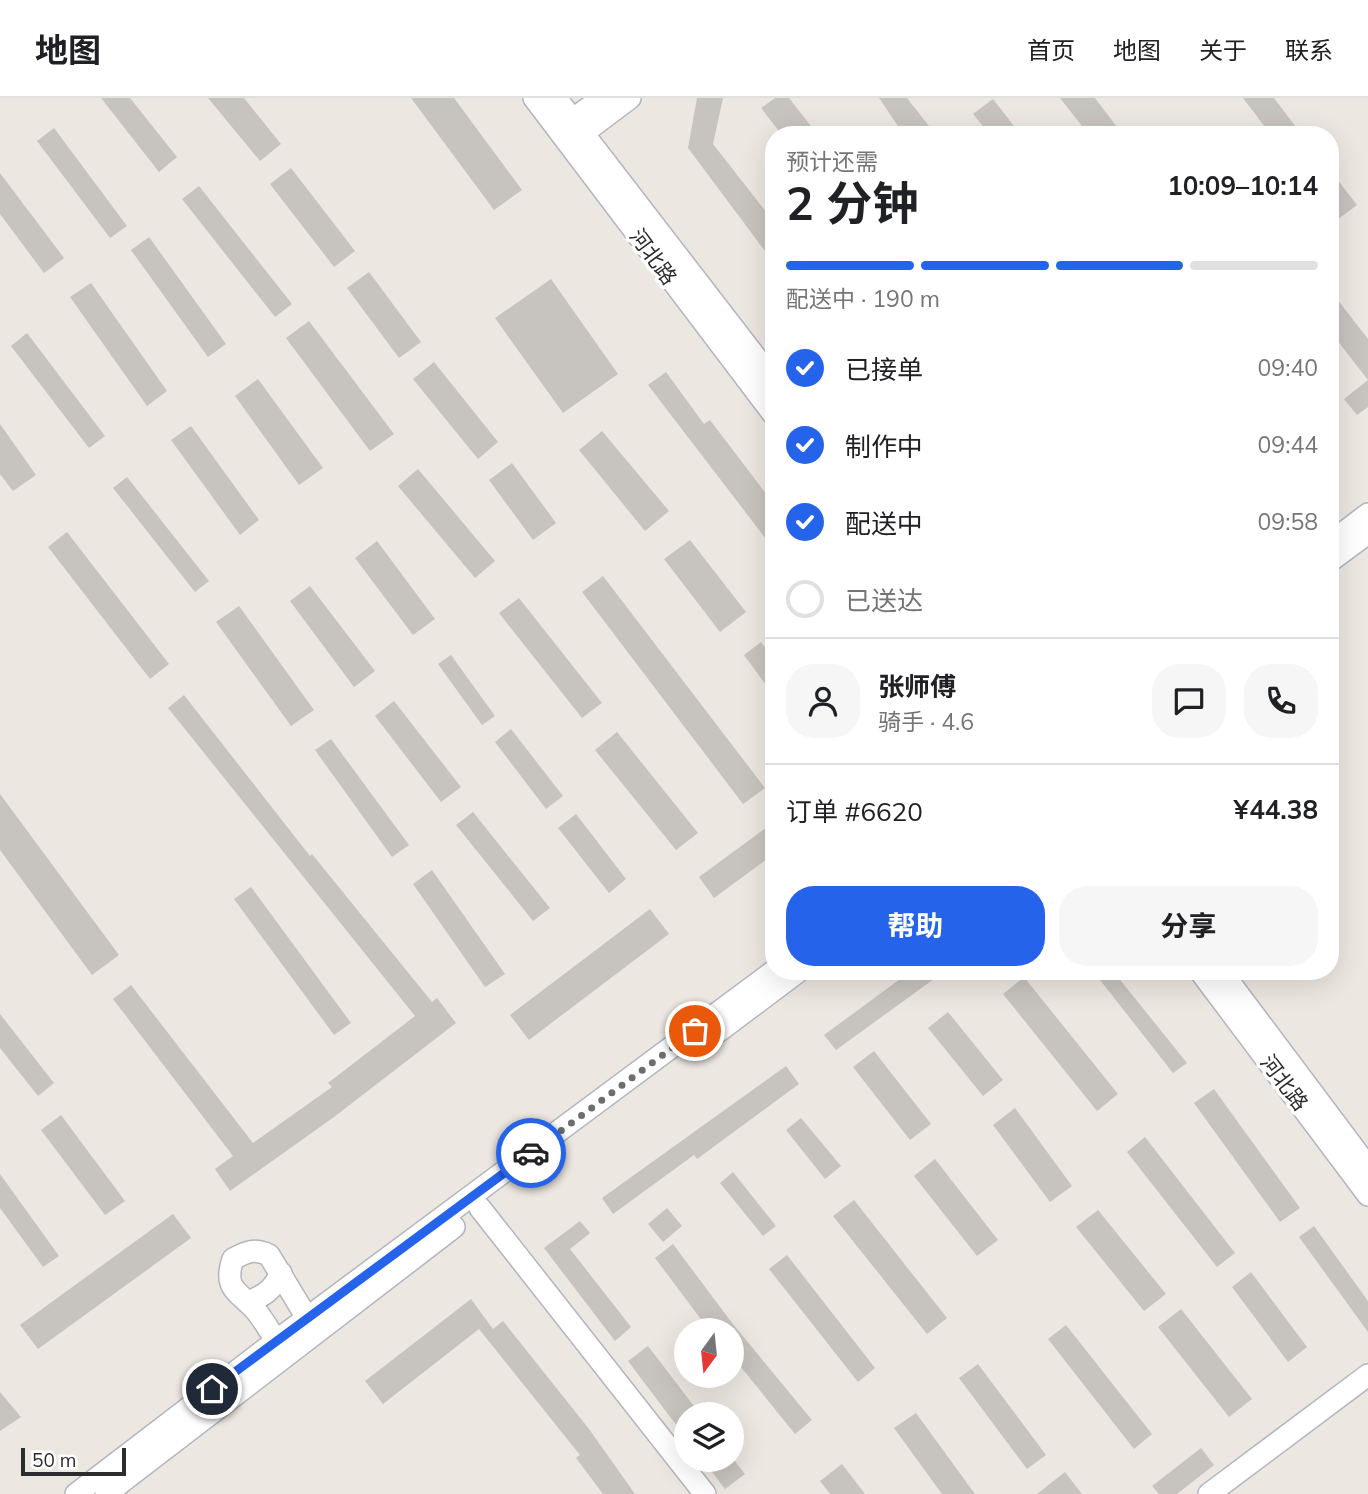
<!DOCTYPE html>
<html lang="zh">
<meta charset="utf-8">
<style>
body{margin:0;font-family:Mulish,"Noto Sans SC",sans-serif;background:#f6f6f6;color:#202124;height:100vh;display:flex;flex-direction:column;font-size:26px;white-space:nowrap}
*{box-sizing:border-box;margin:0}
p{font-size:23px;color:#757577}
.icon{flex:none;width:38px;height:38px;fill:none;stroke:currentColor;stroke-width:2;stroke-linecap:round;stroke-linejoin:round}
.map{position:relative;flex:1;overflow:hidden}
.side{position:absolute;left:765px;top:28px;width:574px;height:854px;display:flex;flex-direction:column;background:#fff;border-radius:28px;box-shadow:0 7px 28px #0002}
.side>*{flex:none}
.needle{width:46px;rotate:195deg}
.fabs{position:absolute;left:674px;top:1220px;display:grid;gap:14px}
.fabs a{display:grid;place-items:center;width:70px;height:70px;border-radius:50%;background:#fff;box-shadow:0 7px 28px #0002;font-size:35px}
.scale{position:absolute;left:21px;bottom:18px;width:105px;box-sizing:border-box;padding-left:7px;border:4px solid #2c2c2c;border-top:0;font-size:19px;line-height:24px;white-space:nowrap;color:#2c2c2c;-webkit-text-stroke:5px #fff;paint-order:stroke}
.pin{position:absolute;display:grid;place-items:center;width:60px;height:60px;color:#fff;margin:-30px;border:4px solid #fff;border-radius:50%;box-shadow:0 2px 7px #0007}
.courier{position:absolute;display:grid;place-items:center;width:70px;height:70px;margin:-35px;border:5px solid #2563eb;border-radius:50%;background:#fff;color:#222;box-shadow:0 2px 9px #0007}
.head em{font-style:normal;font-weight:700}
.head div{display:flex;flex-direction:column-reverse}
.head{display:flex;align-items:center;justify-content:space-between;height:119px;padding:0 21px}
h1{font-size:46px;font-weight:700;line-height:52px}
.bar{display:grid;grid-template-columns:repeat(4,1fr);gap:10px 7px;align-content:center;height:84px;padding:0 21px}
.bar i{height:9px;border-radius:5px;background:#e0e0e0}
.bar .selected{background:#2563eb}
.bar p{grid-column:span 4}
.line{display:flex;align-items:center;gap:18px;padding:0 21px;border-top:2px solid #e0e0e0}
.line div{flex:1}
.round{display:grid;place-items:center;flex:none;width:74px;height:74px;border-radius:28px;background:#f6f6f6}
ol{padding:0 21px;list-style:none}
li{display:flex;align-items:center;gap:21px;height:77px}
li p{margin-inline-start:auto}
li .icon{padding:7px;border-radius:50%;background:#2563eb;color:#fff;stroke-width:4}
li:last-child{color:#757577}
li i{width:38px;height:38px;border:4px solid #e0e0e0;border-radius:50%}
.action{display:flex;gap:14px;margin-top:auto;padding:14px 21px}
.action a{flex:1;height:80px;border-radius:28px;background:#2563eb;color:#fff;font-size:28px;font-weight:700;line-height:80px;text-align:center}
.action a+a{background:#f6f6f6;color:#202124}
header{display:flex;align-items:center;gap:42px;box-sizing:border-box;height:98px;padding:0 35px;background:#fff;border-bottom:2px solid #e0e0e0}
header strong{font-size:33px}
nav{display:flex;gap:38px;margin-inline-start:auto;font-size:24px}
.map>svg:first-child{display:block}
.building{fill:#c7c4bf}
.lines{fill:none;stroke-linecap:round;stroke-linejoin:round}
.minor-casing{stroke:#b3b5be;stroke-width:24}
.minor{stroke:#fff;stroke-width:21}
.done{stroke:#6f6d6b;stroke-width:7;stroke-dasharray:0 12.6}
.route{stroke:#2563eb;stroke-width:9}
.labels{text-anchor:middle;stroke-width:7;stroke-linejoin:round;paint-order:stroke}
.street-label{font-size:21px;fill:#2c2c2c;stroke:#fff}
</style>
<header>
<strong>地图</strong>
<nav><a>首页</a><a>地图</a><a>关于</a><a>联系</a></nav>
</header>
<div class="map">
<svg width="1368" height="1396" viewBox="0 0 1368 1396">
<rect width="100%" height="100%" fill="#ece7e0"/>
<g class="building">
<polygon points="101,0 130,0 177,59 159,74"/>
<polygon points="208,0 244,0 281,46 260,63"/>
<polygon points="411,0 454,0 522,92 494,112"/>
<polygon points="697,0 723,0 713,46 774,124 774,165 688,50"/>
<polygon points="775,0 789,0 818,37 782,37 761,10"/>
<polygon points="879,0 907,0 936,37 904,37"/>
<polygon points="1060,0 1095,0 1123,37 1089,37"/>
<polygon points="1243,0 1274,0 1302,37 1271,37"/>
<polygon points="993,1 1021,37 990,37 973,16"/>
<polygon points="54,30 127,128 110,140 37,43"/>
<polygon points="291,70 355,153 334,169 270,86"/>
<polygon points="1330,72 1357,107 1337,122 1330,113"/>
<polygon points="0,75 64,160 44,175 0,116"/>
<polygon points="199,88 292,206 275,219 182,101"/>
<polygon points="149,139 226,246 208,259 131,152"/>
<polygon points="369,174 421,244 399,260 347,190"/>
<polygon points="551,181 618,276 563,315 495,220"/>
<polygon points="91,185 167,293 147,308 70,199"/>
<polygon points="1330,192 1368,241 1368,309 1357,317 1344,301 1368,282 1330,233"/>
<polygon points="309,223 394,336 370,353 286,240"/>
<polygon points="27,235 105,338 89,350 11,248"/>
<polygon points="434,264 498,344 478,361 413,281"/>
<polygon points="666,274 704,326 710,322 774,406 774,435 766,441 648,287"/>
<polygon points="258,281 323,370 299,387 235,298"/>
<polygon points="0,326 36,377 13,393 0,376"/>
<polygon points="191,328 259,422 240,437 171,342"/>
<polygon points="602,333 669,413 645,433 579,352"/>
<polygon points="512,365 556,425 533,442 489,382"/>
<polygon points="418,371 495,463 475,480 398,388"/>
<polygon points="127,379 209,483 195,494 113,390"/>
<polygon points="67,434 169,566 150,581 48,449"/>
<polygon points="690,442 746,514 720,534 664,461"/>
<polygon points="377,443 435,521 413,537 355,460"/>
<polygon points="603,478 765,690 743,706 582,494"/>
<polygon points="310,488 375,573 354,589 290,503"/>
<polygon points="519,500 602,605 582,620 499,515"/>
<polygon points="239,508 314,612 291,628 216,524"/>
<polygon points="761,544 774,561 774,598 744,557"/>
<polygon points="451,557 495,618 482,627 438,566"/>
<polygon points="184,597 310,758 312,756 432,904 437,900 456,925 334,1019 230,1093 215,1071 233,1058 113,901 131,887 253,1045 332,989 328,985 415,918 168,610"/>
<polygon points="394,603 461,689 441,704 375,618"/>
<polygon points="511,631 563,698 546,711 495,644"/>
<polygon points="617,634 698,735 676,752 595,652"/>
<polygon points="331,641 409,747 392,759 315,652"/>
<polygon points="0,696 119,857 92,877 0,752"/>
<polygon points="473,714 550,810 533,823 456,727"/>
<polygon points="576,716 626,781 609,795 558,730"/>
<polygon points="774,724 774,756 714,800 699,779"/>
<polygon points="432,772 505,876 485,889 413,786"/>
<polygon points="251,789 351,925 334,937 234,801"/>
<polygon points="650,811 669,836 529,942 510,917"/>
<polygon points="911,873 945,873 836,952 824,937"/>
<polygon points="1093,873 1113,873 1187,965 1173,975"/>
<polygon points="1024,879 1118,996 1097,1013 1003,896"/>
<polygon points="948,914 1003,982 983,998 928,930"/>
<polygon points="0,916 54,985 38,998 0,950"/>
<polygon points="874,953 931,1026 910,1042 853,969"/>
<polygon points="786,968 799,986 697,1061 694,1057 613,1116 602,1100"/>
<polygon points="1214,991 1300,1110 1280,1124 1194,1005"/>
<polygon points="1015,1010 1072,1088 1050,1104 993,1027"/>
<polygon points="61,1017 125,1103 105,1117 41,1032"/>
<polygon points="801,1020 841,1068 825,1081 786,1032"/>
<polygon points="1145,1039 1235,1155 1217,1169 1127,1054"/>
<polygon points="935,1061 998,1142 977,1158 914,1078"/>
<polygon points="733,1074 776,1128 763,1138 720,1085"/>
<polygon points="0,1076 59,1158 43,1169 0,1110"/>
<polygon points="854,1102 947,1220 927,1236 833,1118"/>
<polygon points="667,1110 682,1128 663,1144 648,1126"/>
<polygon points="1098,1112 1166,1196 1144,1213 1076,1129"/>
<polygon points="173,1116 191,1140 38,1251 20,1227"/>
<polygon points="580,1123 590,1135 570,1151 631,1229 615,1243 544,1150"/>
<polygon points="1314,1128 1368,1203 1368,1234 1299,1139"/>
<polygon points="673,1146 732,1225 812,1322 795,1336 732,1258 732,1232 709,1232 655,1160"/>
<polygon points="787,1157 875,1270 858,1284 769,1171"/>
<polygon points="1251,1174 1307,1249 1288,1264 1232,1189"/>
<polygon points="471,1201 493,1231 503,1223 589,1331 635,1396 603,1396 576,1360 580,1357 479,1231 383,1306 365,1283"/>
<polygon points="1181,1211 1252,1301 1229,1319 1158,1229"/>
<polygon points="1066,1227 1152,1336 1134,1351 1048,1241"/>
<polygon points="648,1248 700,1316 686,1316 686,1340 628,1263"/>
<polygon points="978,1266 1046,1357 1027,1371 959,1280"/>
<polygon points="0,1294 21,1319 0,1333"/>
<polygon points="916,1315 975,1396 942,1396 894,1330"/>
<polygon points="1201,1350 1214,1367 1177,1396 1159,1396 1152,1388"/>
<polygon points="703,1362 734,1362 745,1376 725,1391"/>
<polygon points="842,1366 865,1396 830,1396 820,1383"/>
<polygon points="1065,1374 1082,1396 1037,1396"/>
</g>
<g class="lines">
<g class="minor-casing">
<g id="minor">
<polyline points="534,0 774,317"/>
<polyline points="556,0 774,283"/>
<polyline points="561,30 602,0"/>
<polyline points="574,42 630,0"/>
<polyline points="1330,445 1368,416"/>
<polyline points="1330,463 1368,435"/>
<polyline points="1200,873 1368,1097"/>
<polyline points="1221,873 1368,1069"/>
<polyline points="711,939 799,873"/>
<polyline points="480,1110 705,1396"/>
<path d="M247,1204C264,1198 273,1192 281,1175"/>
<path d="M276,1243C270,1233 264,1223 257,1214C241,1194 222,1193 233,1161C246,1154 254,1150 269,1157L307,1220"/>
<polyline points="76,1396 276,1243 774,873"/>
<polyline points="106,1396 454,1129"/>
<polyline points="1209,1396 1368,1277"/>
</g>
</g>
<use href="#minor" class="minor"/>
</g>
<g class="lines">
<polyline class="done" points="531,1055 695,933"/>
<polyline class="route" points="212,1291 531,1055"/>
</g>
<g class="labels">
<g class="street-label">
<text transform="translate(653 159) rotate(54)" y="7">河北路</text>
<text transform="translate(1284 985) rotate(53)" y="7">河北路</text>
</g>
</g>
</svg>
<div class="fabs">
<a><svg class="needle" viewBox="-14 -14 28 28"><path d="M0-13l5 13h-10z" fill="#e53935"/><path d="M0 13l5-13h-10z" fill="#757577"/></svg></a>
<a><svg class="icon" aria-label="layers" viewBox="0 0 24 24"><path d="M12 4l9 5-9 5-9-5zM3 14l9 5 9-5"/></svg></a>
</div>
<div class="scale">50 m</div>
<div class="pin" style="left:695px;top:933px;background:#ea580c"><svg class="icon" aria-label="bag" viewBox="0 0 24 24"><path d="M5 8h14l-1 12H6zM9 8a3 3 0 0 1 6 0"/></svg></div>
<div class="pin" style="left:212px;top:1291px;background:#1f2937"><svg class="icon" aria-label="home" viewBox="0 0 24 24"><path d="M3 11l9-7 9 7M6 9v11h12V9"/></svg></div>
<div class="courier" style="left:531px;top:1055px"><svg class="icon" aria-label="car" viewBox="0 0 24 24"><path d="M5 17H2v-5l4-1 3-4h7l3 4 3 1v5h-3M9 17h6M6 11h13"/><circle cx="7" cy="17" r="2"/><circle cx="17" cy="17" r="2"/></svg></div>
<section class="side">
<div class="head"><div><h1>2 分钟</h1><p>预计还需</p></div><em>10:09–10:14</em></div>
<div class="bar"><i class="selected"></i><i class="selected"></i><i class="selected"></i><i></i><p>配送中 · 190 m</p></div>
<ol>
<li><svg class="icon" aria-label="check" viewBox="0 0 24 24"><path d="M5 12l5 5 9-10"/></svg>已接单<p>09:40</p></li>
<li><svg class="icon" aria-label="check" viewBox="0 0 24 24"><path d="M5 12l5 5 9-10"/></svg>制作中<p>09:44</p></li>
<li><svg class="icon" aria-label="check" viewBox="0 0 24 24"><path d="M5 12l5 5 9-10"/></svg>配送中<p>09:58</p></li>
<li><i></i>已送达</li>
</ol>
<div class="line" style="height:126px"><a class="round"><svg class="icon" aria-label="person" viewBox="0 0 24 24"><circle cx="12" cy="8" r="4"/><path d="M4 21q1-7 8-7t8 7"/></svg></a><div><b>张师傅</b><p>骑手 · 4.6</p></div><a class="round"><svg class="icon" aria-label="chat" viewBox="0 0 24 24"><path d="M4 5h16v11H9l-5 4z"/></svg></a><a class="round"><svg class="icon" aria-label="phone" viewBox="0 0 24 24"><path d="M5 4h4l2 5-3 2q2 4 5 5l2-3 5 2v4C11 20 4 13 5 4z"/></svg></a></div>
<div class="line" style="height:91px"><div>订单 #6620</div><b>¥44.38</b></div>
<div class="action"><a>帮助</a><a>分享</a></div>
</section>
</div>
